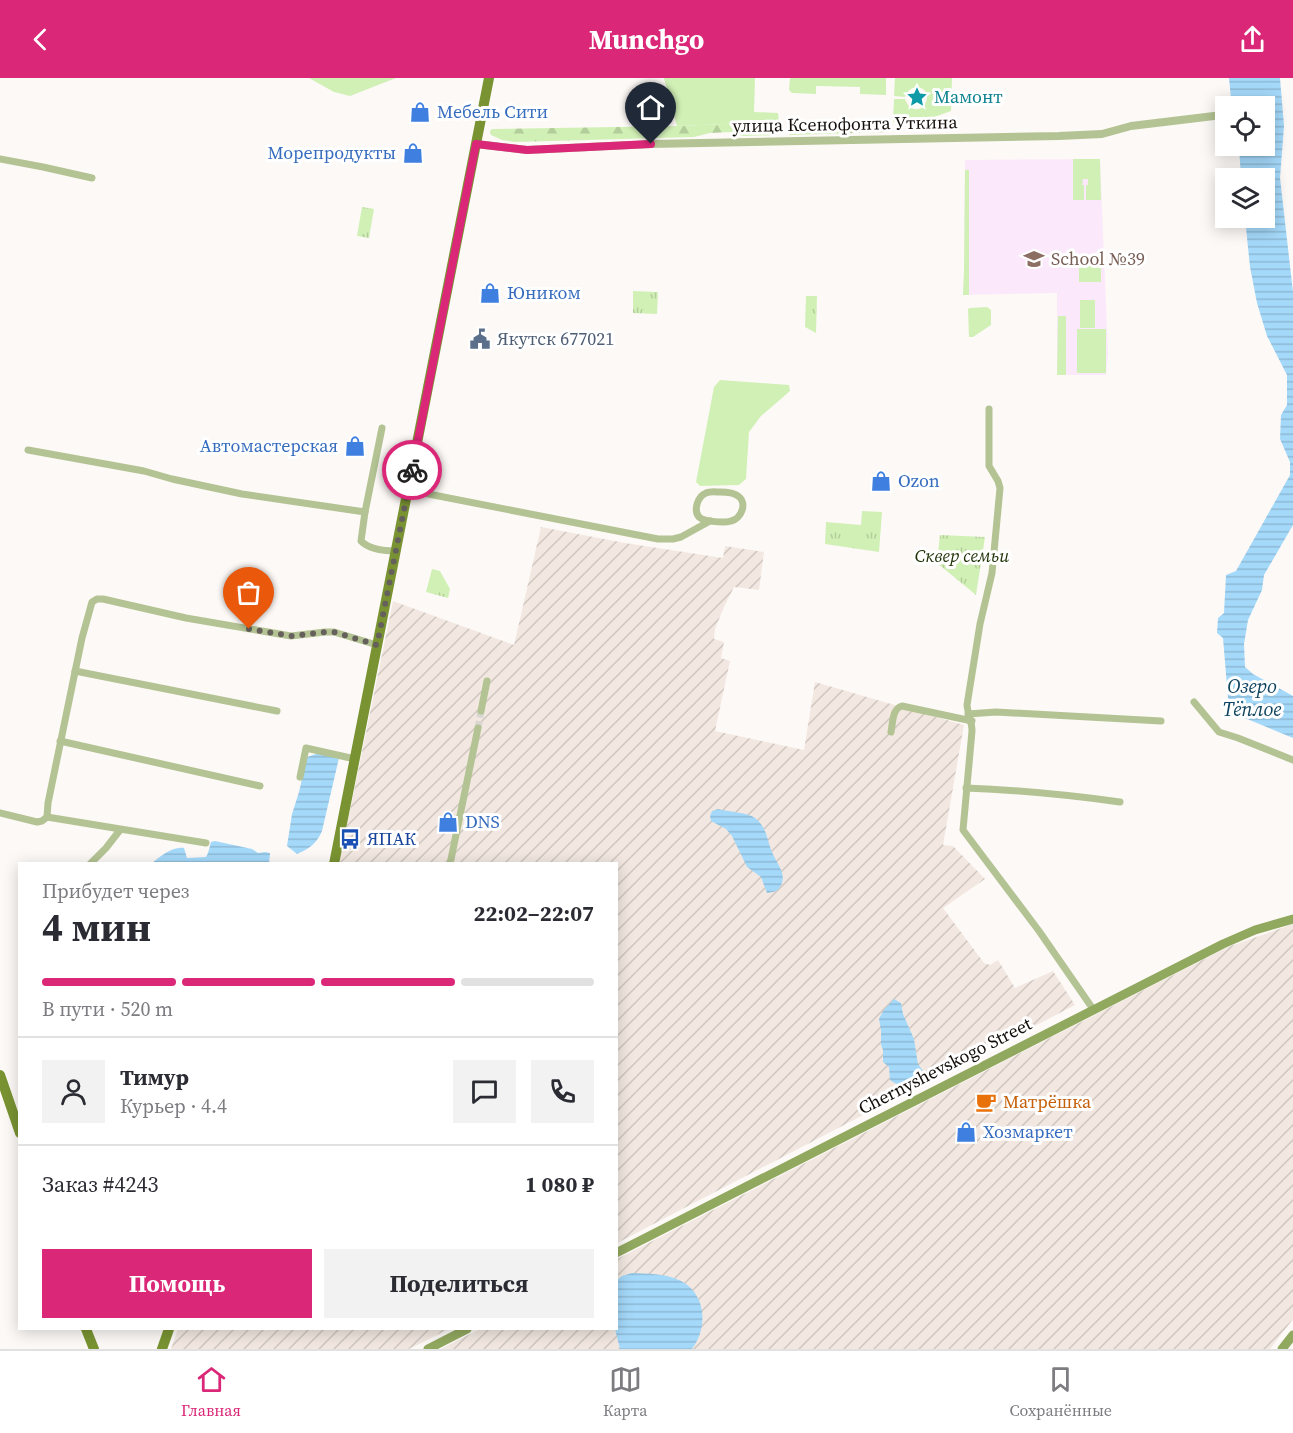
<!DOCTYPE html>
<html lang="ru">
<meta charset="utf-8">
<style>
body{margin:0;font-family:"Source Serif 4",serif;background:#f2f2f3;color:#2b2b33;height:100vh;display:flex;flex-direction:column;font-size:22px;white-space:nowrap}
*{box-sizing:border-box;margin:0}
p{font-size:20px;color:#7c7c81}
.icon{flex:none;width:33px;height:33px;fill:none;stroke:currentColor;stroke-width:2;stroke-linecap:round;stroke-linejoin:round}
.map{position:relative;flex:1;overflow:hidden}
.sheet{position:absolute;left:18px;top:784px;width:600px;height:468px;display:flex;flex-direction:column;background:#fff;border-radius:0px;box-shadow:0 3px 15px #0003}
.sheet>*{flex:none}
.tools{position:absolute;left:1215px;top:18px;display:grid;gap:12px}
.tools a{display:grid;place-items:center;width:60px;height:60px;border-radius:0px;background:#fff;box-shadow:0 3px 15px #0003;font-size:30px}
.pin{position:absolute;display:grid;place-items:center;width:51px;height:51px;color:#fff;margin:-62px -26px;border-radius:50% 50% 50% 0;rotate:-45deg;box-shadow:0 0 6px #0007}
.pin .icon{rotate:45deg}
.courier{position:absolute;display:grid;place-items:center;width:60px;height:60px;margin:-30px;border:4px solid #db2777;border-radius:50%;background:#fff;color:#222;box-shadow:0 2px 8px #0007}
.headline em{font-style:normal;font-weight:700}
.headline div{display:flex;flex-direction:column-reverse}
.headline{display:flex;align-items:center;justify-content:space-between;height:102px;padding:0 24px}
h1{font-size:39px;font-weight:700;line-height:45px}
.bar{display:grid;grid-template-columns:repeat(4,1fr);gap:9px 6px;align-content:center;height:72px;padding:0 24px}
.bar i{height:8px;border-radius:4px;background:#e1e1e2}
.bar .active{background:#db2777}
.bar p{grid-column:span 4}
.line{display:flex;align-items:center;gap:15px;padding:0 24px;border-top:2px solid #e1e1e2}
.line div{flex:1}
.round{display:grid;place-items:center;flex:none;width:63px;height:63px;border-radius:0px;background:#f2f2f3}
.button{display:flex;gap:12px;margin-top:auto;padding:12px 24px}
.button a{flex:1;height:69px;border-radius:0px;background:#db2777;color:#fff;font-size:24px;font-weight:700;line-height:69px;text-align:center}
.button a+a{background:#f2f2f3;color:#2b2b33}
header{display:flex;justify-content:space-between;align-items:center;height:78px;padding:0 24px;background:#db2777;color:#fff;font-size:27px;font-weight:700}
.tabs{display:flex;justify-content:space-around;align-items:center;height:84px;border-top:2px solid #e1e1e2;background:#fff;font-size:16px;color:#7c7c81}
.tabs a{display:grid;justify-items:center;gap:3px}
.tabs .active{color:#db2777}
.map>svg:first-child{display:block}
.industrial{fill:url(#industrial-furrows)}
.education{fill:#fbe9fb}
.grass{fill:#d1f0b6}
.forest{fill:url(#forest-firs)}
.park{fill:url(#park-tufts)}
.water{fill:url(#water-rules)}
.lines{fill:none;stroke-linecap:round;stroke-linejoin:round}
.minor-tunnel{stroke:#dad6d2;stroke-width:7;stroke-dasharray:7 3.5;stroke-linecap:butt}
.minor{stroke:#b3c393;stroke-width:7}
.tertiary{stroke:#b3c393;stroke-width:8}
.secondary{stroke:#91a85f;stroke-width:9}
.primary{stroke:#799332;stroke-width:10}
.done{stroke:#65605c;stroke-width:6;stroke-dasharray:0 10.8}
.route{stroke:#db2777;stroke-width:8}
.labels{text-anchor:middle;stroke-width:6;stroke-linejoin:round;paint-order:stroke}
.culture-label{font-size:18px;fill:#0d838f;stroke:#fff;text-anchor:start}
.shop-label{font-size:18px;fill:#366cbe;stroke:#fff;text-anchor:start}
.street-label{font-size:18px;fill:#130d09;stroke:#fff}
.education-label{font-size:18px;fill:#785e54;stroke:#fff;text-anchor:start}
.service-label{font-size:18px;fill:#4e5e75;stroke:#fff;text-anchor:start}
.park-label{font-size:18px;font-style:italic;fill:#1d3004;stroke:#fff}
.transit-label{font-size:18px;fill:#164399;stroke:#fff;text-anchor:start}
.food-label{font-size:18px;fill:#c56008;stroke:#fff;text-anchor:start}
.water-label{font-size:20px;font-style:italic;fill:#0f435f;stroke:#fff}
</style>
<header><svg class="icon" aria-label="back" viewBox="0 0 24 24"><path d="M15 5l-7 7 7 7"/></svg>Munchgo<svg class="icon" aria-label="share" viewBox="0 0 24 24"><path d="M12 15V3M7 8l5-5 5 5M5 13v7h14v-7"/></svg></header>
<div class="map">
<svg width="1293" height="1271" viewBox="0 0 1293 1271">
<defs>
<pattern id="industrial-furrows" width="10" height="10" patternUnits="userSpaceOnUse" patternTransform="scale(1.5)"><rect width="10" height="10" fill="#f2e8e1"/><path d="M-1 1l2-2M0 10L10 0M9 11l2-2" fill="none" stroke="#cfc6c0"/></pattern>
<pattern id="forest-firs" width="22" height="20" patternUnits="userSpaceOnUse" patternTransform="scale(1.5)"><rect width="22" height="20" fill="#d1f0b6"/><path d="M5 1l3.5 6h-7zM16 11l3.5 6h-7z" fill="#b3cd9b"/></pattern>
<pattern id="park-tufts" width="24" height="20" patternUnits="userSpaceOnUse" patternTransform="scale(1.5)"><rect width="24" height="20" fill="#d1f0b6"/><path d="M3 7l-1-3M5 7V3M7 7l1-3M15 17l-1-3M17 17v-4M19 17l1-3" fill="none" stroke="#b3cd9b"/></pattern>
<pattern id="water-rules" width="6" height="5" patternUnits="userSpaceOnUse" patternTransform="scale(1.5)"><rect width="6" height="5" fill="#a5d9fa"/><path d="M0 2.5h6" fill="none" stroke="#8db9d5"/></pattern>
</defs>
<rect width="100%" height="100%" fill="#fdf9f6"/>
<g class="industrial">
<polygon points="541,449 625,465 723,480 725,468 764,474 759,512 734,509 724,529 715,551 714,561 724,564 721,580 730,583 715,653 804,672 815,604 964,647 943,767 953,768 985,801 943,830 984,885 990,887 998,882 1015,910 1053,893 1075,927 617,1165 616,786 339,786 393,523 514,567"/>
<polygon points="1293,846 1293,1241 1270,1271 441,1271 480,1251 616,1251 617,1181 1228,869"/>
<polygon points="178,1251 449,1251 409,1271 171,1271"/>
</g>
<polygon class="education" points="1100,81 1108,275 1106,297 1057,297 1057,215 963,217 964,193 965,82"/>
<g class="grass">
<polygon points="309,0 396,0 350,18 334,14"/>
<polygon points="664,0 755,0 754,34 778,35 779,44 677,48"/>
<polygon points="790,0 886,0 886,17 860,16 860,9 816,8 816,16 792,15 789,12"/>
<path d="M895,0H952L951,33L917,45L893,44L894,21H905C908,30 915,34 923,29C937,12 912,0 905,19L894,18Z"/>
<polygon points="1073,81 1100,81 1101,122 1086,122 1086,107 1088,107 1088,101 1083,101 1082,107 1084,107 1084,122 1073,122"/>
<polygon points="965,92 969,92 969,217 963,217 964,193"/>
<rect x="1079" y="182" width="22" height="22"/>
<rect x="1080" y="222" width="15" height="28"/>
<polygon points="987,229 991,232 991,247 973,259 969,259 968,231 970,230"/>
<polygon points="1058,238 1066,238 1066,297 1057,297"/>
<rect x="1077" y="251" width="29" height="44"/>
<polygon points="720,302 789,307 790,313 761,338 749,354 746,401 739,407 700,408 696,404 714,309"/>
</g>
<g class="forest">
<polygon points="779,44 779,53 776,57 743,58 731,54 710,55 694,59 515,64 502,62 491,57 490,53 492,51 677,48"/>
<polygon points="788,44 887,45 887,54 790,57 788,55"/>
</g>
<g class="park">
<polygon points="362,129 374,131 369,160 357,158"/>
<polygon points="633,213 658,214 657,236 633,235"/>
<polygon points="806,218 817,218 816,255 805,249"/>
<polygon points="862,433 882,434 879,474 825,466 826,444 861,447"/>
<polygon points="940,457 985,459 976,517 937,485"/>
<polygon points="432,491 440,493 450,511 448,520 426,514"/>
</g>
<g class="water">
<polygon points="1229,0 1280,0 1284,48 1280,100 1293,214 1293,447 1264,497 1262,512 1248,542 1244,566 1245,589 1253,596 1293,618 1293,660 1235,636 1228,620 1223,560 1217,555 1218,540 1224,535 1226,497 1236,493 1290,397 1290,384 1280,361 1281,337 1287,327 1287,297 1267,258 1257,225 1250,189 1245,140 1264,140 1264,100 1241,100 1239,68 1264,68 1264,28 1234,28 1231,21"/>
<path d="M322,674L339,680L322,753C317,765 309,771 297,776L287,768L292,736L299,714L307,679Z"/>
<path d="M718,731C728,734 747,734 755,740C767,749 767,762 772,774C777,786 788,797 780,809C777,814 773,814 767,815L761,799L747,789L732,758L726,751L711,743L710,738L712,733Z"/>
<path d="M215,763L252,771L258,775L265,774L270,775L269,786H151C160,778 173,768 184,770L187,780L206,779L208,775L211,764Z"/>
<path d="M894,921L901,925L903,936L914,961L918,986L923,993L922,1001C912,1009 900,1010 890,1002L889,989L883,984V972L881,967V952L879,941L883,933Z"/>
<path d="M632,1195C648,1196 663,1195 679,1202C706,1214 709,1249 692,1271H620L615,1251H616L617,1202L622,1198Z"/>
</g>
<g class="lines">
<polyline class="minor-tunnel" points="478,650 481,633"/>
<g class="minor">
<polyline points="0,81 43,89 92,100"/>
<path d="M989,331V388L998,403L1000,410L992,495L980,546L967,627C968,637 972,644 972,653L963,752L1039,853L1093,931"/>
<path d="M382,350L365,434L361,463C370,472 384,473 396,473"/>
<polyline points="28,372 144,393 172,401 242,416 365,434"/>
<polyline points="408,412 658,461 673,461 681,459 710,443"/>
<path d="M720,414C726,414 733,414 738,418C748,425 741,441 731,443C725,445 704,444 699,439C693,432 698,418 706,415C710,413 716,414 720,414Z"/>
<polyline points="75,593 277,633"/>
<polyline points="1194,624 1219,654 1238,660 1293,682"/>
<polyline points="481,633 487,603"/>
<polyline points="968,636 996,634 1161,643"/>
<path d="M891,654C893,644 892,631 902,628L972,643"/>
<polyline points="60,663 260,708"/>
<polyline points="300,699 306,670 355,681"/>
<path d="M966,710C1018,712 1069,717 1120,724"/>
<polyline points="0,735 37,744 42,743 47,739 48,725 82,560 92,524 97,521 103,521 186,540 291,558 325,554 334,554 377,567"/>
<polyline points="47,739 206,765"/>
<polyline points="90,786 106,770 120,752"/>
<polyline points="450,786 478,650"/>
</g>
<polyline class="tertiary" points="476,66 527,72 651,66 1059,58 1102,56 1131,48 1214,38"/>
<g class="secondary">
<polyline points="616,1175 1223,866 1255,852 1293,841"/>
<polyline points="428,1271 467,1251"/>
<polyline points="1282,1271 1293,1257"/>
</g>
<g class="primary">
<polyline points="334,786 489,0"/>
<polyline points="0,997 20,1055"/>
<polyline points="86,1251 94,1271"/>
<polyline points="162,1271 169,1251"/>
</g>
</g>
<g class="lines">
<polyline class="done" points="249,551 291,558 325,554 334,554 377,567 412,392"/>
<polyline class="route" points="412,392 476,66 527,72 651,66"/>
</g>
<defs>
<g id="sight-bare" transform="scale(1.62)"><path d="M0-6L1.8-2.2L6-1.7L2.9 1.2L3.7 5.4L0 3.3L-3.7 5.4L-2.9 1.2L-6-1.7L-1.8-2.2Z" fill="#0f9aa8" stroke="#fff" stroke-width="2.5" paint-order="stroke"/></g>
<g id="shop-bare" transform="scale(1.62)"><path d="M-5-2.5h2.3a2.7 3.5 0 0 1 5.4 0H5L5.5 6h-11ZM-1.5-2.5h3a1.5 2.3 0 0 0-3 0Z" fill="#3f7fe0" stroke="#fff" stroke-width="2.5" paint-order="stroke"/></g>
<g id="school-bare" transform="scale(1.62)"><path d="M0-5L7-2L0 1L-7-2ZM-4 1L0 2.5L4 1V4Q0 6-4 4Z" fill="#8d6e63" stroke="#fff" stroke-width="2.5" paint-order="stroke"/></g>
<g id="civic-bare" transform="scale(1.62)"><path d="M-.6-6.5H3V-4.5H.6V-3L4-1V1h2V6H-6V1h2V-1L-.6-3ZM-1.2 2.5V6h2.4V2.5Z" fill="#5c6f8a" stroke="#fff" stroke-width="2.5" paint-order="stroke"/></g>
<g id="bus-bare" transform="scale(1.62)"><path d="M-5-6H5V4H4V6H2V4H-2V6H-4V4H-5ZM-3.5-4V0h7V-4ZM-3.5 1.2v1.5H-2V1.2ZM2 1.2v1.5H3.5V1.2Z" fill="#1a4fb4" stroke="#fff" stroke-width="2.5" paint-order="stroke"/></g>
<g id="cafe-bare" transform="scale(1.62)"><path d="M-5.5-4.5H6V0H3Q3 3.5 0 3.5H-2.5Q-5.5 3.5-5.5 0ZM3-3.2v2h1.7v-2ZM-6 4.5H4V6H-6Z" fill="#e8710a" stroke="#fff" stroke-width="2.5" paint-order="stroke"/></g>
</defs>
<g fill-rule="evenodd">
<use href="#sight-bare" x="917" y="19"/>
<use href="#shop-bare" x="420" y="34"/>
<use href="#shop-bare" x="413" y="75"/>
<use href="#school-bare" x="1034" y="181"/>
<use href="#shop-bare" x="490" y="215"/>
<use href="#civic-bare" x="480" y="261"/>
<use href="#shop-bare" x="355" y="368"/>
<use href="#shop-bare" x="881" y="403"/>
<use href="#shop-bare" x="448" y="744"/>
<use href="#bus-bare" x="350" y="761"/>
<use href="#cafe-bare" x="986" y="1024"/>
<use href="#shop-bare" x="966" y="1054"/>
</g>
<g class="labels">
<g class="culture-label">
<text x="934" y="25">Мамонт</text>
</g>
<g class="shop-label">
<text x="437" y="40">Мебель Сити</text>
<text x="396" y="81" text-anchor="end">Морепродукты</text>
<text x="507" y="221">Юником</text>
<text x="338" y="374" text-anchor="end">Автомастерская</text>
<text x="898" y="409">Ozon</text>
<text x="465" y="750">DNS</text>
<text x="983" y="1060">Хозмаркет</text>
</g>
<g class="street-label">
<text transform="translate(845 46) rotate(-1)" y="6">улица Ксенофонта Уткина</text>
<text transform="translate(945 988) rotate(-27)" y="6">Chernyshevskogo Street</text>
</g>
<g class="education-label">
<text x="1051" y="187">School №39</text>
</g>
<g class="service-label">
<text x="497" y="267">Якутск 677021</text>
</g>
<g class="park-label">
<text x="962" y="484">Сквер семьи</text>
</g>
<g class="transit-label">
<text x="367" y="767">ЯПАК</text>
</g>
<g class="food-label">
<text x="1003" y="1030">Матрёшка</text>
</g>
<g class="water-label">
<text x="1252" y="615">Озеро<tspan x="1252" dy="23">Тёплое</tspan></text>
</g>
</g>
</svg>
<div class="tools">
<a><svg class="icon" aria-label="locate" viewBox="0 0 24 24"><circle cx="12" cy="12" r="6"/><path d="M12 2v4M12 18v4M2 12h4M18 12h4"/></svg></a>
<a><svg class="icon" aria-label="layers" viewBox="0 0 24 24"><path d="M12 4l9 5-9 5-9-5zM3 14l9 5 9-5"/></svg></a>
</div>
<div class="pin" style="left:249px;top:551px;background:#ea580c"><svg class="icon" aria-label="bag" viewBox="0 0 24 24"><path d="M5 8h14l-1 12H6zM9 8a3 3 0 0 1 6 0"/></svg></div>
<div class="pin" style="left:651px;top:66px;background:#1f2937"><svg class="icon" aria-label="home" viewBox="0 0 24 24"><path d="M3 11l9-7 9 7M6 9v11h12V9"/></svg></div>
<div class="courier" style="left:412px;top:392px"><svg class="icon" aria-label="bike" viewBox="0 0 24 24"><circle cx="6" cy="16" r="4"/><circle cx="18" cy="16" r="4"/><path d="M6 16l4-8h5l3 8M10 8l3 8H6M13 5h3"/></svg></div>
<section class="sheet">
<div class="headline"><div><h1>4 мин</h1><p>Прибудет через</p></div><em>22:02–22:07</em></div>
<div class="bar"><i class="active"></i><i class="active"></i><i class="active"></i><i></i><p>В пути · 520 m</p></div>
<div class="line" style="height:108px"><a class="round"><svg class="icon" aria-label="person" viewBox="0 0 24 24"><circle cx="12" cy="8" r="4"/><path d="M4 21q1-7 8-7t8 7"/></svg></a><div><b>Тимур</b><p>Курьер · 4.4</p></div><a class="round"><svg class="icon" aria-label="chat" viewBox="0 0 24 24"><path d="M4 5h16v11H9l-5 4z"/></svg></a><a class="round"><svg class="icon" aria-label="phone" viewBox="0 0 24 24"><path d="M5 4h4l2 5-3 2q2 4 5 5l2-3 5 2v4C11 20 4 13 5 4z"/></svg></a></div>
<div class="line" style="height:78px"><div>Заказ #4243</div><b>1 080 ₽</b></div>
<div class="button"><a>Помощь</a><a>Поделиться</a></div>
</section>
</div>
<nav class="tabs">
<a class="active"><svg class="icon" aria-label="home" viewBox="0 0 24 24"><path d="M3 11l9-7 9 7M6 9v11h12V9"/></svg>Главная</a>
<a><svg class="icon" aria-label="map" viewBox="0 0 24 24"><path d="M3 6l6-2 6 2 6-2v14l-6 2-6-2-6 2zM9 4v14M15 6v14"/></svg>Карта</a>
<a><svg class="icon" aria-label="saved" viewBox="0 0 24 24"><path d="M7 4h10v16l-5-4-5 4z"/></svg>Сохранённые</a>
</nav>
